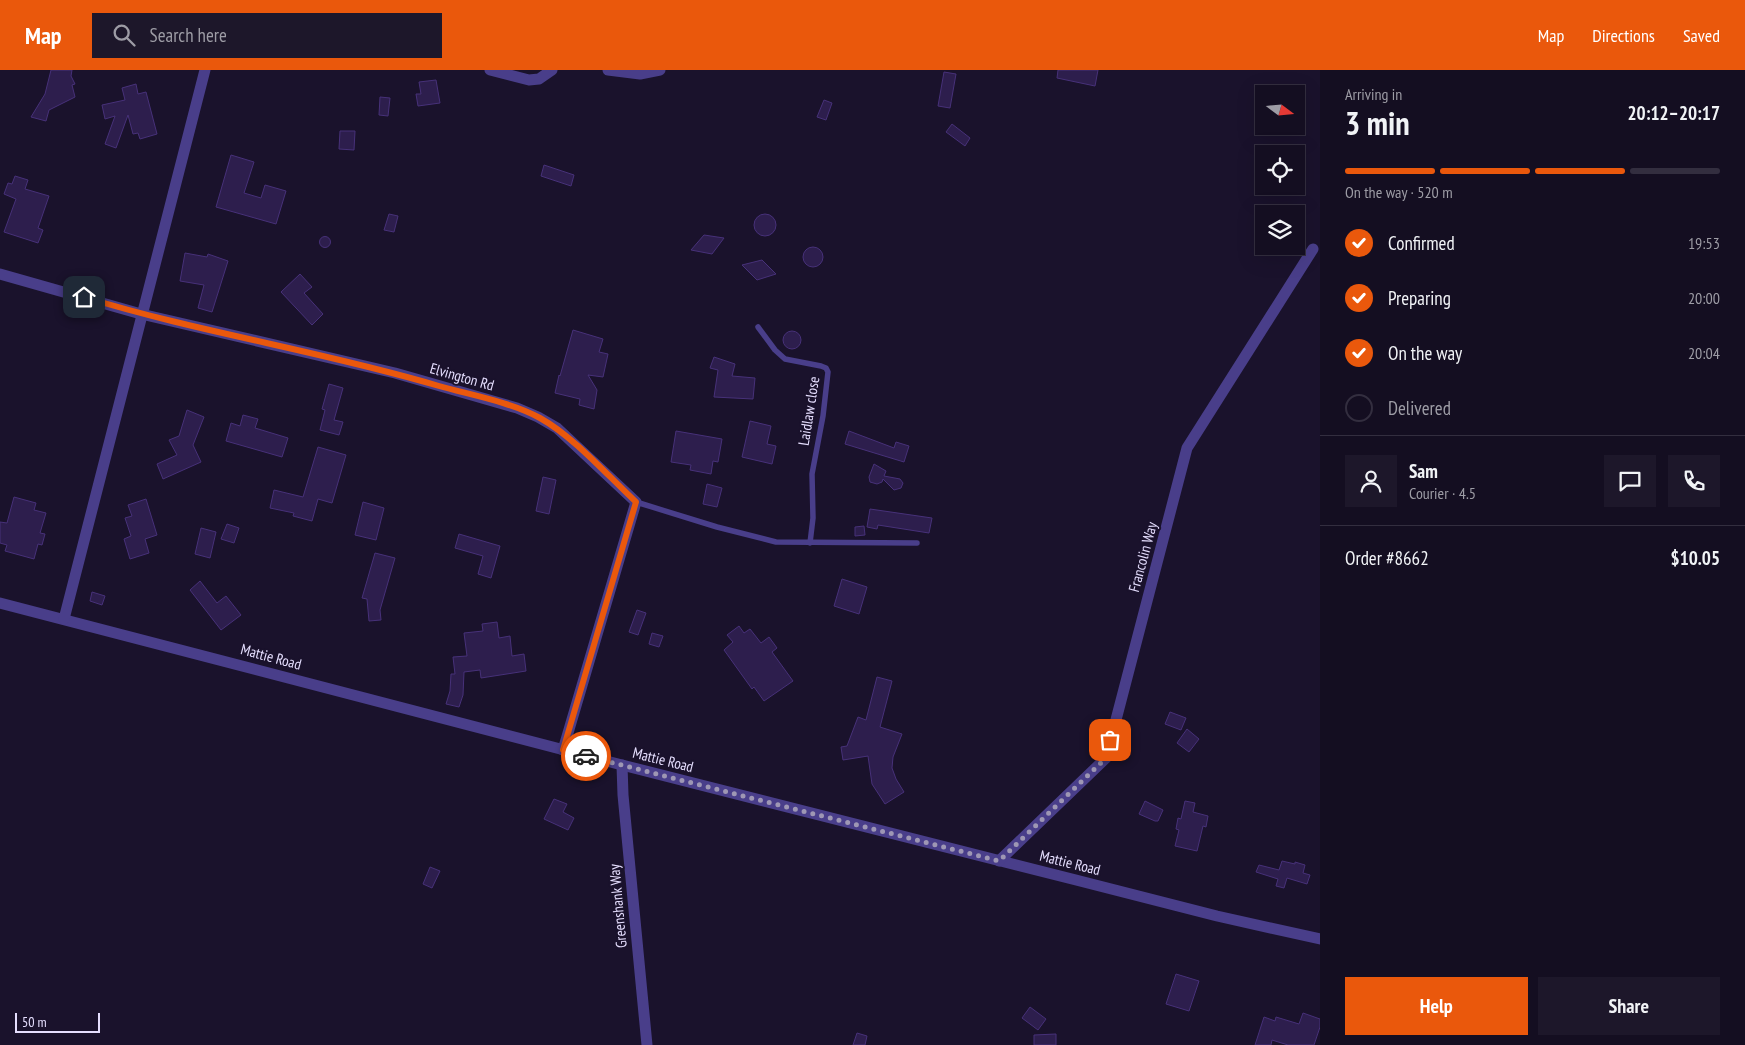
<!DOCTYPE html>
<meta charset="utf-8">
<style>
body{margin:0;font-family:"PT Sans Narrow",sans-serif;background:#1d172a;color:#f1f3f6;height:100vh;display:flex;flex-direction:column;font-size:19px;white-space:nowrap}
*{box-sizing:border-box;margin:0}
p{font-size:16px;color:#9d9ca5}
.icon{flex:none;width:28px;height:28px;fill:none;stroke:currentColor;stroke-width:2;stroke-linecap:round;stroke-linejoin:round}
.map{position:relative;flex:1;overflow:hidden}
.drawer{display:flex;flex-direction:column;background:#140e21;width:425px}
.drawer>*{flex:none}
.needle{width:32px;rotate:106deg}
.controls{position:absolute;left:1255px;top:15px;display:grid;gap:10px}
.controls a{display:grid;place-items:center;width:50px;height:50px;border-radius:0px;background:#140e21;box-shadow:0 5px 20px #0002,0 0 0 1px #332e3f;font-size:25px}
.scale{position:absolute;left:15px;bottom:12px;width:85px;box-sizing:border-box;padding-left:5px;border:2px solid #e5defe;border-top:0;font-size:14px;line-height:18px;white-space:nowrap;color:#e5defe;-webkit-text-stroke:4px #1a122c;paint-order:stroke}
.pin{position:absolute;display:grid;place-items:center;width:42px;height:42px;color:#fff;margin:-21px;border-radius:10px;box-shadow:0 2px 8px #0006}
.courier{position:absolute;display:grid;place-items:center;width:50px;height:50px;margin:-25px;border:4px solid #ea580c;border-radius:50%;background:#fff;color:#222;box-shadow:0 1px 6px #0007}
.overview em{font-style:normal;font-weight:700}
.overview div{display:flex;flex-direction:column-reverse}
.overview{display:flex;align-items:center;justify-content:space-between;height:85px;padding:0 25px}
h1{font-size:32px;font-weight:700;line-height:38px}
.bar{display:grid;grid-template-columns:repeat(4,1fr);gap:8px 5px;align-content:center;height:60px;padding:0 25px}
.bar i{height:6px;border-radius:4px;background:#332e3f}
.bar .selected{background:#ea580c}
.bar p{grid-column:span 4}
.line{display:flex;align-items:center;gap:12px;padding:0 25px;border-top:1px solid #332e3f}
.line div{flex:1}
.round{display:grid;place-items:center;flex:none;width:52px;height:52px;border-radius:0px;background:#1d172a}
ol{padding:0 25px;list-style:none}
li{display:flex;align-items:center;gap:15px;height:55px}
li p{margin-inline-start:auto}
li .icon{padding:5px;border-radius:50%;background:#ea580c;color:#fff;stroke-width:4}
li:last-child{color:#9d9ca5}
li i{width:28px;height:28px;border:2px solid #332e3f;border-radius:50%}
.button{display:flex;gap:10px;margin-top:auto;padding:10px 25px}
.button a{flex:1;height:58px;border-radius:0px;background:#ea580c;color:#fff;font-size:20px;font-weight:700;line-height:58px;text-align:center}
.button a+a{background:#1d172a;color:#f1f3f6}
header{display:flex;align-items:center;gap:30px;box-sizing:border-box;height:70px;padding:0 25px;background:#ea580c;color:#fff}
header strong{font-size:24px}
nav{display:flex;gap:28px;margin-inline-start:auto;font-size:18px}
.search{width:350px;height:45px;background:#1d172a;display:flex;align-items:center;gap:12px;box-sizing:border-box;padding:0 18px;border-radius:0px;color:#9d9ca5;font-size:19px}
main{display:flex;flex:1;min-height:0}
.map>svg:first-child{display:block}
.building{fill:#2d1e4d;stroke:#473179}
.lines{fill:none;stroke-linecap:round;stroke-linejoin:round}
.service{stroke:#493e8a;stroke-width:5.5}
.minor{stroke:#493e8a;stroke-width:11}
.done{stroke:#9e97b4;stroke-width:5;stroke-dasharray:0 9}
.route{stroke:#ea580c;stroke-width:6}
.labels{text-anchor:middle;stroke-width:4;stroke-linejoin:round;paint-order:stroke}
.street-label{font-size:15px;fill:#e5defe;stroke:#1a122c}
</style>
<header>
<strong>Map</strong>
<div class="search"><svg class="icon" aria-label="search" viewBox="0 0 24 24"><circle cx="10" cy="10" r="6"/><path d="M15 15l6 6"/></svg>Search here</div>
<nav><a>Map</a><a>Directions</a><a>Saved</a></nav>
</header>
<main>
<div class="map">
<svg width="1320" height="975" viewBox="0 0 1320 975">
<rect width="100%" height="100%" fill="#1a122c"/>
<g class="building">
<polygon points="51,0 72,0 71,6 75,14 72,15 75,27 49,40 46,51 31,47 45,24"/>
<polygon points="1058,0 1098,0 1095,16 1057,8"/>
<polygon points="944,2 956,4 950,38 938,36"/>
<polygon points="436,10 440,33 418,36 416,24 421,24 419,12"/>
<polygon points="136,14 138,24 146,22 157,64 140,69 138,63 133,64 128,45 116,78 105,74 115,46 105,49 102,35 125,30 122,18"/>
<polygon points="380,27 390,28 388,46 379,45"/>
<polygon points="824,30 832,33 826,50 817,47"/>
<polygon points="952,54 970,68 965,76 946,62"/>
<polygon points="340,61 355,61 354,80 339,79"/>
<polygon points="231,85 254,92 244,123 261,128 265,115 286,121 276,154 216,137"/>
<polygon points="544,95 574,105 571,116 541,106"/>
<polygon points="15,106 28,110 25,119 49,126 38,158 43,160 38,173 4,162 16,129 4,124 8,113 12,114"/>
<polygon points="389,144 398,146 394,162 384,160"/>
<circle cx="765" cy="155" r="11"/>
<polygon points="704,165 724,168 712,184 691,180"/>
<circle cx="325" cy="172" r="5.5"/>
<circle cx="813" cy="187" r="10"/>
<polygon points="185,183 207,187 208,184 228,191 212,242 198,238 204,215 180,211"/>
<polygon points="762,190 776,204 757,210 742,195"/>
<polygon points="300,204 312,217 304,223 323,244 312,255 281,222"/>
<polygon points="573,260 603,269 599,282 608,284 603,307 588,305 597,320 594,339 579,335 580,329 555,323 559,305 560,306"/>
<circle cx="792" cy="270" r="9"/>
<polygon points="714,287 735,294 732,306 755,308 753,329 714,327 718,300 710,298"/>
<polygon points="329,314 343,318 334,350 343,352 339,365 320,360 325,340 322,339"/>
<polygon points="187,340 204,347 193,375 201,392 163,409 157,394 177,385 169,370 179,366"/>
<polygon points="243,345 258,349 255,358 288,368 282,387 226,371 231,353 240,356"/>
<polygon points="750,351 771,356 767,374 776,376 772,394 742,387"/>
<polygon points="676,361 722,369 718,392 713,391 711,404 690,400 691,395 671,392"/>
<polygon points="849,361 894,378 896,372 909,376 904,392 845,374"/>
<polygon points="318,377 346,385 332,433 318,429 312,451 293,446 294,443 270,438 274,420 303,427"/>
<polygon points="874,394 886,401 884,406 900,409 903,413 901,418 894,420 883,409 882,412 877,414 870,412 869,407"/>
<polygon points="543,407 556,410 549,444 536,441"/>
<polygon points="707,414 722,418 717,437 703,434"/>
<polygon points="14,427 36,433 34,440 46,443 40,463 45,464 42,475 38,474 34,489 5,481 7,475 0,473 0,452 7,453"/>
<polygon points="146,429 157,465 145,469 149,483 130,489 124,469 131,466 125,448 132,446 128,435"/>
<polygon points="363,432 384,438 376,470 355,465"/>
<polygon points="870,439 932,448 929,463 878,455 877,459 867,457"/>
<polygon points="227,454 239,458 234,473 221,469"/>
<polygon points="864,456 865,465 855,466 855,457"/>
<polygon points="201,458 216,462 210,488 195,484"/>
<polygon points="459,464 500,476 491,508 478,504 483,486 455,478"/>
<polygon points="375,483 395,488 380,540 381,550 369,551 367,529 362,528"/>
<polygon points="842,509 867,517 859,544 834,536"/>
<polygon points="200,511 217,533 226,526 241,545 221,560 190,520"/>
<polygon points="92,522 105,526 102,535 90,531"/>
<polygon points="637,540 646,543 638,565 629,562"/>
<polygon points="497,552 499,568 510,566 512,586 524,584 526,601 481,608 480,600 464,602 463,625 459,637 446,634 450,621 451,604 455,604 453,587 467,586 464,563 483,561 482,554"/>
<polygon points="739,556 744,563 750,559 761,573 769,567 777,578 772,582 793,611 764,631 754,617 752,619 724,580 733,572 727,565"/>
<polygon points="652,563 663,566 659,577 649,574"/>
<polygon points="877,607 892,611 880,657 902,664 893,687 892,698 896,709 904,722 885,734 872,714 868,686 843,690 841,677 847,676 858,647 866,650"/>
<polygon points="1170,642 1186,648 1181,660 1165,654"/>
<polygon points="1187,659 1199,669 1189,682 1177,673"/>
<polygon points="554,729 567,734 563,742 574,748 568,760 544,749"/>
<polygon points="1145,731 1163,740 1158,751 1155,751 1139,744"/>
<polygon points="1185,731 1195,733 1193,742 1208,746 1206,757 1203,756 1197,781 1175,776 1179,760 1176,759 1178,748 1181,749"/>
<polygon points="1282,791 1295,794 1295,792 1305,795 1303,803 1310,805 1307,814 1287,808 1284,818 1276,816 1278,809 1256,802 1259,795 1279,800"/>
<polygon points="430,797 440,801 432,818 423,814"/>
<polygon points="1176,904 1199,911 1189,941 1166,934"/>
<polygon points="1030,937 1046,949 1038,960 1022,948"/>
<polygon points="1303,943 1320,949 1320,957 1314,975 1288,975 1272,970 1271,975 1255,975 1264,947 1275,951 1276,947 1299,954"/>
<polygon points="857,963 867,966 865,975 853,975"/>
<polygon points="1056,964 1056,975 1034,975 1034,965"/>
</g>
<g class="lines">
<g class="service">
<polyline points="758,257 775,280 785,289 821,296 826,298 828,302 823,346 812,404 813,448 810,473"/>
<polyline points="636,432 717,457 776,472 917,473"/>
</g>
<g class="minor">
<polyline points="490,0 529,10 539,9 552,0"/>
<polyline points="608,0 640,4 660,0"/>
<polyline points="0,204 141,244 395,303 517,338 538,347 557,358 636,432 563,680"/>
<polyline points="0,533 622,695 1076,810 1217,846 1320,869"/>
<polyline points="64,549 205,0"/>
<polyline points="622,695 623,725 647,975"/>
<polyline points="999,791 1106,688 1187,378 1313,179"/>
</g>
</g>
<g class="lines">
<polyline class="done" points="586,686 999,791 1106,688 1110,670"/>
<path class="route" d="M84,227C201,263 322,281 439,316C471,325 511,332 540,348C574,367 607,405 636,432L563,680L586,686"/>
</g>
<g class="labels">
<g class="street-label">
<text transform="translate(462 307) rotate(16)" y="5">Elvington Rd</text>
<text transform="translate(809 341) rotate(-81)" y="5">Laidlaw close</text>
<text transform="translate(1143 487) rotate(-75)" y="5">Francolin Way</text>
<text transform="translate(271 587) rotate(15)" y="5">Mattie Road</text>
<text transform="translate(663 690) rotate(14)" y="5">Mattie Road</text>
<text transform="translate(1070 793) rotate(14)" y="5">Mattie Road</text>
<text transform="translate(618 836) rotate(-95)" y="5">Greenshank Way</text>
</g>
</g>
</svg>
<div class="controls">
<a><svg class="needle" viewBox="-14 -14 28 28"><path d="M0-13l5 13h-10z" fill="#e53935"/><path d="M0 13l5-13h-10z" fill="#9d9ca5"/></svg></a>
<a><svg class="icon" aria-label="locate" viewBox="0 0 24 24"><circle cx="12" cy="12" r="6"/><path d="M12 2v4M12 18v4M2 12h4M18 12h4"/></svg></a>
<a><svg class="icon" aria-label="layers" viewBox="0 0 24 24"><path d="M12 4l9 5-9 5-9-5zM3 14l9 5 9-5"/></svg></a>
</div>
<div class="scale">50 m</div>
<div class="pin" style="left:1110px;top:670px;background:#ea580c"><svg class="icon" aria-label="bag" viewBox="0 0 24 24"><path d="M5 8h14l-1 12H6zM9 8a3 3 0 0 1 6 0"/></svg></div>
<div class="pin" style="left:84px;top:227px;background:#1f2937"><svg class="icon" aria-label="home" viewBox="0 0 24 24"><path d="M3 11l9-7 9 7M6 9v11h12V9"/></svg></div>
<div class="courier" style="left:586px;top:686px"><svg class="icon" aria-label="car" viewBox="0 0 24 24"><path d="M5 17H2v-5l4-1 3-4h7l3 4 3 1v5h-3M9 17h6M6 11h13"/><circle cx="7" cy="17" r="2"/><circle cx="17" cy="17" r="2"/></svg></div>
</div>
<section class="drawer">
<div class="overview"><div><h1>3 min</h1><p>Arriving in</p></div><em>20:12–20:17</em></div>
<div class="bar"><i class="selected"></i><i class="selected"></i><i class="selected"></i><i></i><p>On the way · 520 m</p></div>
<ol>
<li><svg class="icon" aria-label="check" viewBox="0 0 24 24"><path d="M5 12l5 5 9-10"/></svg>Confirmed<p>19:53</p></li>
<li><svg class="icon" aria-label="check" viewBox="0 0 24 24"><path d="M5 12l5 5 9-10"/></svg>Preparing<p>20:00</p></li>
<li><svg class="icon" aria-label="check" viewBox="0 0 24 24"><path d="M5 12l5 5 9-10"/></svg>On the way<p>20:04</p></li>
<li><i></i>Delivered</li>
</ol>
<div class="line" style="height:90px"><a class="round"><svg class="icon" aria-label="person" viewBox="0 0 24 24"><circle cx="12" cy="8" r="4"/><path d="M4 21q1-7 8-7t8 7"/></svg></a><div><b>Sam</b><p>Courier · 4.5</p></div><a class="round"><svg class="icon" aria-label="chat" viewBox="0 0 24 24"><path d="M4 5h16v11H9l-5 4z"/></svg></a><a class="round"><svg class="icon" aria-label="phone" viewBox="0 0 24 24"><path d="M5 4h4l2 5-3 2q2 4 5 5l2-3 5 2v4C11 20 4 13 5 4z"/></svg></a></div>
<div class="line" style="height:65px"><div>Order #8662</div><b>$10.05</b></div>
<div class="button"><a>Help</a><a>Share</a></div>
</section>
</main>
